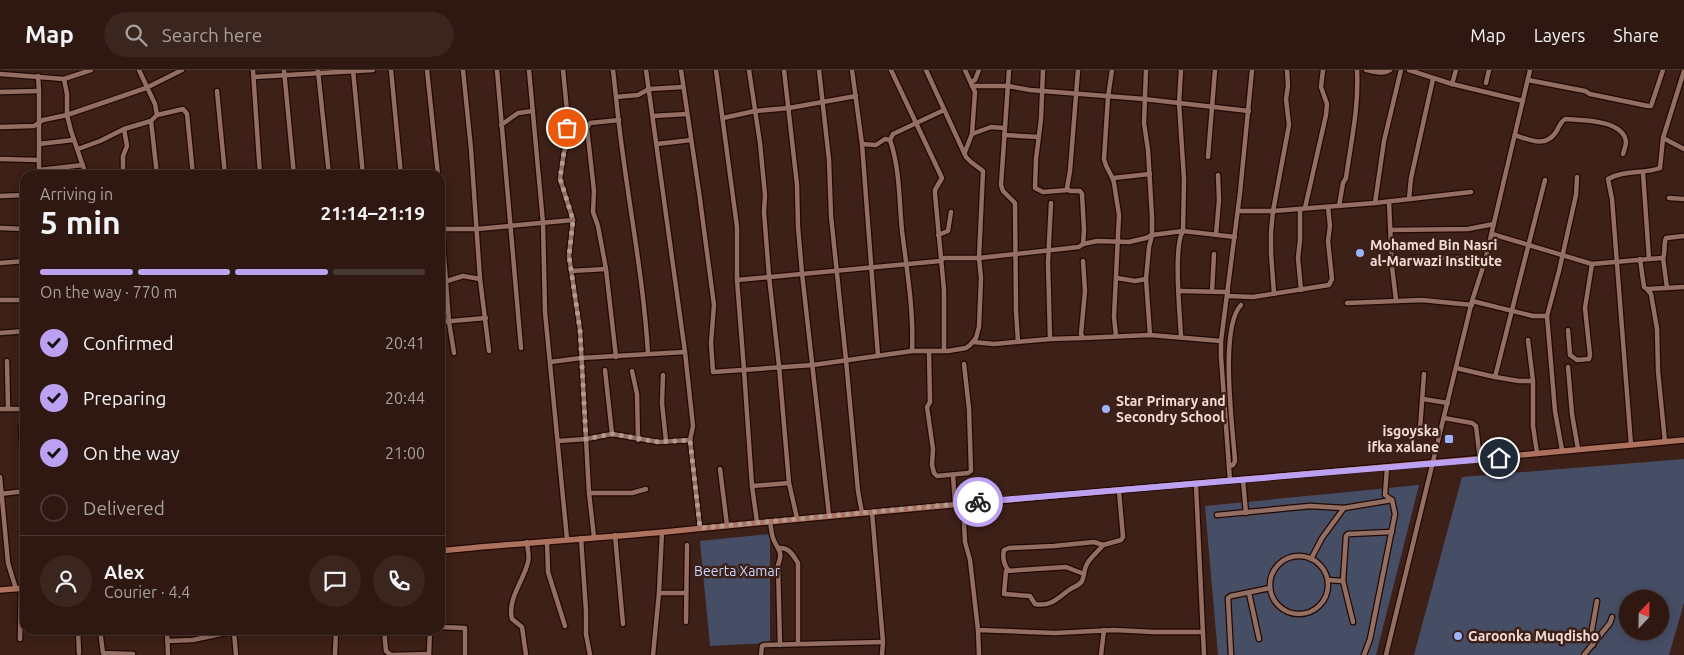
<!DOCTYPE html>
<meta charset="utf-8">
<style>
body{margin:0;font-family:Ubuntu,sans-serif;background:#3a251f;color:#f1f3f6;height:100vh;display:flex;flex-direction:column;font-size:19px;white-space:nowrap}
*{box-sizing:border-box;margin:0}
p{font-size:16px;color:#a7a09f}
.icon{flex:none;width:28px;height:28px;fill:none;stroke:currentColor;stroke-width:2;stroke-linecap:round;stroke-linejoin:round}
.map{position:relative;flex:1;overflow:hidden}
.side{position:absolute;left:20px;top:100px;width:425px;height:465px;display:flex;flex-direction:column;background:#2e1811;border-radius:15px;box-shadow:0 2px 12px #0003,0 0 0 1px #493731}
.side>*{flex:none}
.needle{width:32px;rotate:22deg}
.controls{position:absolute;left:1619px;top:520px;display:grid;gap:10px}
.controls a{display:grid;place-items:center;width:50px;height:50px;border-radius:50%;background:#2e1811;box-shadow:0 2px 12px #0003,0 0 0 1px #493731;font-size:25px}
.pin{position:absolute;display:grid;place-items:center;width:42px;height:42px;color:#fff;margin:-21px;border:2px solid #fff;border-radius:50%;box-shadow:0 1px 5px #0007}
.courier{position:absolute;display:grid;place-items:center;width:50px;height:50px;margin:-25px;border:4px solid #bca0f2;border-radius:50%;background:#fff;color:#222;box-shadow:0 1px 6px #0007}
.overview em{font-style:normal;font-weight:600}
.overview div{display:flex;flex-direction:column-reverse}
.overview{display:flex;align-items:center;justify-content:space-between;height:85px;padding:0 20px}
h1{font-size:32px;font-weight:600;line-height:38px}
.bar{display:grid;grid-template-columns:repeat(4,1fr);gap:8px 5px;align-content:center;height:60px;padding:0 20px}
.bar i{height:6px;border-radius:4px;background:#493731}
.bar .on{background:#bca0f2}
.bar p{grid-column:span 4}
.line{display:flex;align-items:center;gap:12px;padding:0 20px;border-top:1px solid #493731}
.line div{flex:1}
.round{display:grid;place-items:center;flex:none;width:52px;height:52px;border-radius:26px;background:#3a251f}
ol{padding:0 20px;list-style:none}
li{display:flex;align-items:center;gap:15px;height:55px}
li p{margin-inline-start:auto}
li .icon{padding:5px;border-radius:50%;background:#bca0f2;color:#111;stroke-width:4}
li:last-child{color:#a7a09f}
li i{width:28px;height:28px;border:2px solid #493731;border-radius:50%}
header{display:flex;align-items:center;gap:30px;box-sizing:border-box;height:70px;padding:0 25px;background:#2e1811;border-bottom:1px solid #493731}
header strong{font-size:24px}
nav{display:flex;gap:28px;margin-inline-start:auto;font-size:18px}
.search{width:350px;height:45px;background:#3a251f;display:flex;align-items:center;gap:12px;box-sizing:border-box;padding:0 18px;border-radius:28px;color:#a7a09f;font-size:19px}
.map>svg:first-child{display:block}
.green{fill:#464e66;fill-rule:evenodd}
.lines{fill:none;stroke-linecap:round;stroke-linejoin:round}
.minor-casing{stroke:#230802;stroke-width:7}
.major-casing{stroke:#230802;stroke-width:8}
.minor{stroke:#926e63;stroke-width:4.5}
.major{stroke:#ac725f;stroke-width:5.5}
.done{stroke:#b29a93;stroke-width:5;stroke-dasharray:0 9}
.route{stroke:#bca0f2;stroke-width:6}
.poi-dot{fill:#9db4fd;stroke:#3d2017;stroke-width:2}
.labels{text-anchor:middle;stroke-width:5;stroke-linejoin:round;paint-order:stroke}
.poi-label{font-size:14px;font-weight:bold;fill:#f1dcd6;stroke:#3d2017;text-anchor:start}
.park-label{font-size:14px;fill:#c8d6ff;stroke:#3d2017}
</style>
<header>
<strong>Map</strong>
<div class="search"><svg class="icon" aria-label="search" viewBox="0 0 24 24"><circle cx="10" cy="10" r="6"/><path d="M15 15l6 6"/></svg>Search here</div>
<nav><a>Map</a><a>Layers</a><a>Share</a></nav>
</header>
<div class="map">
<svg width="1684" height="585" viewBox="0 0 1684 585">
<rect width="100%" height="100%" fill="#3d2017"/>
<g class="green">
<path d="M1684,389V533L1669,585H1414L1462,407ZM1628,529H1660V561H1628Z"/>
<polygon points="1419,415 1376,585 1218,585 1205,436"/>
<polygon points="770,464 770,573 710,576 700,471"/>
</g>
<g class="lines">
<g class="minor-casing">
<g id="minor">
<polyline points="139,0 155,34 157,45"/>
<polyline points="253,0 260,105"/>
<polyline points="284,0 294,105"/>
<polyline points="353,0 363,105"/>
<polyline points="391,0 401,105"/>
<polyline points="427,0 438,105"/>
<polyline points="463,0 471,79 480,209 489,281"/>
<polyline points="497,0 521,278"/>
<polyline points="529,0 543,153 545,242 567,469"/>
<polyline points="563,0 568,51 567,74 564,82 560,109 573,150 569,186 580,260 589,423 594,467"/>
<polyline points="613,0 616,27"/>
<polyline points="646,0 685,282 693,356 690,370 700,458"/>
<polyline points="681,0 699,122 714,235 711,273 713,302 813,295 912,281 948,281 966,278 970,275 976,268 979,257 981,208 979,188 983,101 971,92 966,87 926,0"/>
<polyline points="716,0 737,157 737,210 744,300 752,416 757,452"/>
<polyline points="749,0 760,73 765,125 764,142 769,206 779,296 789,413 797,448"/>
<polyline points="784,0 797,115 798,157 802,203 829,445"/>
<polyline points="819,0 829,90 831,146 846,290 858,421 862,443"/>
<polyline points="852,0 862,74 878,286"/>
<polyline points="891,0 942,108 935,120 935,124 944,220 944,281"/>
<polyline points="965,0 975,22 972,64 965,82"/>
<polyline points="1009,0 1001,115 1003,121 1015,133 1016,241 1018,272"/>
<polyline points="1043,0 1041,49 1036,89 1035,118 1043,122 1068,120"/>
<polyline points="1078,0 1070,101 1067,118 1070,121 1080,121 1082,124 1084,160 1083,174"/>
<path d="M1112,0L1108,27L1104,89C1106,99 1112,104 1114,113L1119,145L1114,247L1116,266"/>
<polyline points="1146,0 1144,53 1148,80 1152,147 1152,165 1149,177 1146,209 1150,265"/>
<path d="M1181,0L1179,33L1184,109L1183,161C1173,176 1180,245 1181,267"/>
<path d="M1366,0C1373,1 1383,5 1390,0"/>
<polyline points="1409,0 1452,14 1523,31"/>
<polyline points="318,1 329,105"/>
<polyline points="0,4 64,9 91,0"/>
<polyline points="38,6 39,21 39,105"/>
<polyline points="254,7 373,0"/>
<polyline points="64,9 67,24 67,45 71,61 86,105"/>
<polyline points="1528,10 1585,21 1590,24 1648,36 1651,36 1663,0"/>
<polyline points="971,12 975,10 979,0"/>
<polyline points="1486,13 1489,0"/>
<polyline points="1452,14 1456,0"/>
<polyline points="972,16 1008,16 1030,20 1144,29 1249,41"/>
<polyline points="217,21 225,105"/>
<polyline points="0,22 39,21"/>
<polyline points="653,46 687,44"/>
<polyline points="723,48 755,41 789,38 856,26"/>
<polyline points="151,51 157,105"/>
<polyline points="501,55 518,43 533,41"/>
<polyline points="0,57 34,56 43,50 67,45 146,18 182,0"/>
<polyline points="972,64 991,57 1004,58"/>
<polyline points="1004,65 1039,67"/>
<path d="M1515,65C1529,70 1546,78 1556,62C1560,56 1559,53 1565,49C1582,50 1624,50 1626,72C1626,75 1624,81 1623,84"/>
<polyline points="1663,68 1684,79"/>
<path d="M890,70C900,99 899,130 902,161C907,201 914,242 912,281"/>
<polyline points="39,74 73,70"/>
<polyline points="657,74 691,70"/>
<polyline points="862,74 876,75 885,69 890,70 893,64 944,40"/>
<polyline points="78,79 100,71 124,59 151,51 157,45 183,39 187,44 193,105"/>
<polyline points="1208,87 1215,0"/>
<polyline points="0,89 38,90"/>
<polyline points="39,100 83,95"/>
<polyline points="123,105 123,86 127,76 124,59"/>
<polyline points="1113,108 1150,104"/>
<polyline points="0,126 25,125"/>
<polyline points="1669,128 1684,129"/>
<polyline points="1409,129 1411,108 1433,9"/>
<polyline points="1389,132 1392,197 1396,230"/>
<polyline points="440,133 449,252 454,283"/>
<polyline points="1375,133 1384,71 1401,0"/>
<path d="M1339,136L1343,113L1346,108C1351,71 1359,38 1357,0"/>
<polyline points="1305,138 1326,45 1327,34 1321,17 1323,0"/>
<polyline points="1300,139 1300,170 1298,188 1301,220"/>
<polyline points="1238,141 1273,141 1375,133 1471,122"/>
<polyline points="0,158 25,159"/>
<polyline points="440,159 477,159 573,150"/>
<polyline points="1390,160 1468,159 1494,154"/>
<polyline points="1492,164 1592,194 1649,189 1643,103"/>
<polyline points="938,165 948,161 951,142"/>
<polyline points="1216,165 1219,130 1218,105"/>
<polyline points="1412,188 1463,188 1485,191"/>
<polyline points="1640,189 1644,217 1647,219 1651,224 1657,259 1658,301 1665,372"/>
<polyline points="1649,189 1663,188"/>
<polyline points="1083,191 1085,221 1081,264 1083,268 1150,265 1221,271"/>
<polyline points="0,193 25,191"/>
<polyline points="571,201 606,199"/>
<polyline points="1117,208 1135,211 1146,209"/>
<polyline points="737,210 940,191 944,188 979,188 1079,177 1083,174 1097,171 1129,172 1146,168 1152,165 1183,161 1235,167"/>
<polyline points="447,211 463,206 480,209"/>
<path d="M1667,218L1663,188C1666,181 1663,175 1666,168L1684,166"/>
<polyline points="1647,219 1684,217"/>
<polyline points="1179,221 1228,222"/>
<polyline points="1212,221 1214,184"/>
<polyline points="1274,224 1271,183 1271,162 1273,141 1289,55 1286,29 1288,16 1287,0"/>
<polyline points="1228,226 1253,227 1329,215 1332,209 1328,171 1330,156 1328,137"/>
<polyline points="0,230 25,230"/>
<polyline points="1472,231 1533,246 1547,246 1559,201 1576,125 1577,107"/>
<polyline points="1347,233 1422,230 1472,235"/>
<polyline points="1547,246 1555,341 1562,380"/>
<polyline points="440,252 486,248"/>
<polyline points="1568,260 1570,285 1577,290 1589,289 1590,285 1585,238 1592,194"/>
<polyline points="0,263 25,261"/>
<polyline points="1050,269 1083,268"/>
<polyline points="1528,270 1533,311"/>
<polyline points="973,272 994,274 1050,269 1048,193 1051,133"/>
<polyline points="929,282 930,332 927,337 933,379 932,395 934,403 937,406 968,403 971,401 969,339 964,294"/>
<path d="M648,284C643,198 624,113 616,27L638,25L649,19L683,17"/>
<polyline points="616,287 606,199 598,156 593,142 594,121 587,58 590,53 619,50"/>
<polyline points="7,291 8,338"/>
<polyline points="550,292 581,288 685,282"/>
<polyline points="1568,297 1572,344 1578,379"/>
<polyline points="1456,298 1495,307 1545,110"/>
<polyline points="605,300 612,364"/>
<polyline points="632,301 637,324 638,370"/>
<polyline points="663,305 662,333 666,371"/>
<polyline points="1495,307 1519,311 1533,311 1533,356 1537,383"/>
<polyline points="1423,329 1448,333"/>
<polyline points="0,339 25,339"/>
<polyline points="1444,348 1472,353 1476,356 1480,390"/>
<polyline points="21,357 25,404"/>
<polyline points="1420,359 1424,304"/>
<polyline points="558,371 586,369 612,364 659,372 690,370"/>
<path d="M1631,375L1612,129L1608,109C1623,100 1644,104 1660,98L1663,68L1684,1"/>
<path d="M1229,396L1233,395L1235,391C1233,359 1219,258 1241,235"/>
<polyline points="720,399 727,455"/>
<polyline points="953,405 955,434"/>
<polyline points="0,407 8,493 16,519"/>
<polyline points="1243,410 1246,443"/>
<polyline points="1230,411 1221,287 1221,271 1240,123 1252,0"/>
<polyline points="1196,415 1204,585"/>
<polyline points="752,416 789,413"/>
<polyline points="589,423 632,423 646,419"/>
<polyline points="0,424 25,421"/>
<polyline points="963,433 965,472 970,490 978,560 1055,563 1114,560 1154,562 1203,562"/>
<polyline points="872,442 883,572 882,585"/>
<polyline points="1217,445 1310,436 1344,438 1392,430"/>
<path d="M770,451C771,456 771,462 773,468C777,480 784,480 778,495L780,575"/>
<polyline points="615,465 623,554"/>
<polyline points="581,468 586,541 586,564 590,585"/>
<polyline points="547,471 548,502 565,556"/>
<path d="M779,478C789,477 793,485 798,493V574"/>
<circle cx="1299" cy="515" r="29"/>
<polyline points="1311,489 1322,468 1344,438"/>
<path d="M1008,500C1004,494 1002,488 1004,480L1009,478L1054,476L1094,472L1103,475L1121,470L1123,467L1119,421"/>
<path d="M1084,504L1066,497L1006,501L1004,524L1030,526L1035,534C1051,537 1058,528 1069,520C1073,517 1079,516 1082,511C1084,507 1084,501 1086,496C1089,488 1098,482 1103,475"/>
<polyline points="1328,510 1343,511"/>
<polyline points="659,523 686,523"/>
<polyline points="1249,523 1259,569"/>
<polyline points="686,552 687,475"/>
<polyline points="1353,552 1343,511 1346,466 1348,464 1392,462"/>
<polyline points="440,557 465,558 465,585"/>
<polyline points="78,560 79,583"/>
<polyline points="100,560 103,583 133,584"/>
<polyline points="167,560 168,585"/>
<polyline points="384,560 386,581 391,585"/>
<polyline points="978,560 979,585"/>
<polyline points="234,562 236,585"/>
<polyline points="20,569 21,518"/>
<polyline points="167,571 193,570 239,560"/>
<polyline points="1593,575 1592,559 1597,531"/>
<polyline points="335,585 336,560"/>
<polyline points="392,585 429,584"/>
<polyline points="429,585 430,560"/>
<path d="M526,585L522,557L512,549C507,529 524,510 528,492C530,486 527,478 527,472"/>
<polyline points="653,585 659,523 662,462"/>
<polyline points="761,585 762,576 764,575 883,572"/>
<polyline points="1101,585 1104,560"/>
<polyline points="1231,585 1228,528 1231,526 1270,518"/>
<polyline points="1364,585 1370,569 1395,444 1392,430 1385,425 1387,397"/>
<polyline points="1386,585 1472,231 1485,191 1530,0"/>
<polyline points="1584,585 1610,553 1612,547"/>
</g>
</g>
<g class="major-casing">
<g id="major">
<path d="M440,481C515,473 590,469 665,462C1004,428 1345,402 1684,370"/>
<polyline points="0,520 25,518"/>
</g>
</g>
<use href="#minor" class="minor"/>
<use href="#major" class="major"/>
</g>
<g class="lines">
<polyline class="done" points="567,58 567,74 564,82 560,108 573,150 569,186 580,260 586,369 612,364 659,372 690,370 700,458 978,432"/>
<polyline class="route" points="978,432 1499,388"/>
</g>
<g class="poi-dot">
<circle cx="1360" cy="183" r="5"/>
<circle cx="1106" cy="339" r="5"/>
<rect x="1444" y="364" width="10" height="10" rx="2.5"/>
<circle cx="1458" cy="566" r="5"/>
</g>
<g class="labels">
<g class="poi-label">
<text x="1370" y="180">Mohamed Bin Nasri<tspan x="1370" dy="16">al-Marwazi Institute</tspan></text>
<text x="1116" y="336">Star Primary and<tspan x="1116" dy="16">Secondry School</tspan></text>
<text x="1439" y="366" text-anchor="end">isgoyska<tspan x="1439" dy="16">ifka xalane</tspan></text>
<text x="1468" y="571">Garoonka Muqdisho</text>
</g>
<g class="park-label">
<text x="737" y="506">Beerta Xamar</text>
</g>
</g>
</svg>
<div class="controls">
<a><svg class="needle" viewBox="-14 -14 28 28"><path d="M0-13l5 13h-10z" fill="#e53935"/><path d="M0 13l5-13h-10z" fill="#a7a09f"/></svg></a>
</div>
<div class="pin" style="left:567px;top:58px;background:#ea580c"><svg class="icon" aria-label="bag" viewBox="0 0 24 24"><path d="M5 8h14l-1 12H6zM9 8a3 3 0 0 1 6 0"/></svg></div>
<div class="pin" style="left:1499px;top:388px;background:#1f2937"><svg class="icon" aria-label="home" viewBox="0 0 24 24"><path d="M3 11l9-7 9 7M6 9v11h12V9"/></svg></div>
<div class="courier" style="left:978px;top:432px"><svg class="icon" aria-label="bike" viewBox="0 0 24 24"><circle cx="6" cy="16" r="4"/><circle cx="18" cy="16" r="4"/><path d="M6 16l4-8h5l3 8M10 8l3 8H6M13 5h3"/></svg></div>
<section class="side">
<div class="overview"><div><h1>5 min</h1><p>Arriving in</p></div><em>21:14–21:19</em></div>
<div class="bar"><i class="on"></i><i class="on"></i><i class="on"></i><i></i><p>On the way · 770 m</p></div>
<ol>
<li><svg class="icon" aria-label="check" viewBox="0 0 24 24"><path d="M5 12l5 5 9-10"/></svg>Confirmed<p>20:41</p></li>
<li><svg class="icon" aria-label="check" viewBox="0 0 24 24"><path d="M5 12l5 5 9-10"/></svg>Preparing<p>20:44</p></li>
<li><svg class="icon" aria-label="check" viewBox="0 0 24 24"><path d="M5 12l5 5 9-10"/></svg>On the way<p>21:00</p></li>
<li><i></i>Delivered</li>
</ol>
<div class="line" style="height:90px"><a class="round"><svg class="icon" aria-label="person" viewBox="0 0 24 24"><circle cx="12" cy="8" r="4"/><path d="M4 21q1-7 8-7t8 7"/></svg></a><div><b>Alex</b><p>Courier · 4.4</p></div><a class="round"><svg class="icon" aria-label="chat" viewBox="0 0 24 24"><path d="M4 5h16v11H9l-5 4z"/></svg></a><a class="round"><svg class="icon" aria-label="phone" viewBox="0 0 24 24"><path d="M5 4h4l2 5-3 2q2 4 5 5l2-3 5 2v4C11 20 4 13 5 4z"/></svg></a></div>
</section>
</div>
